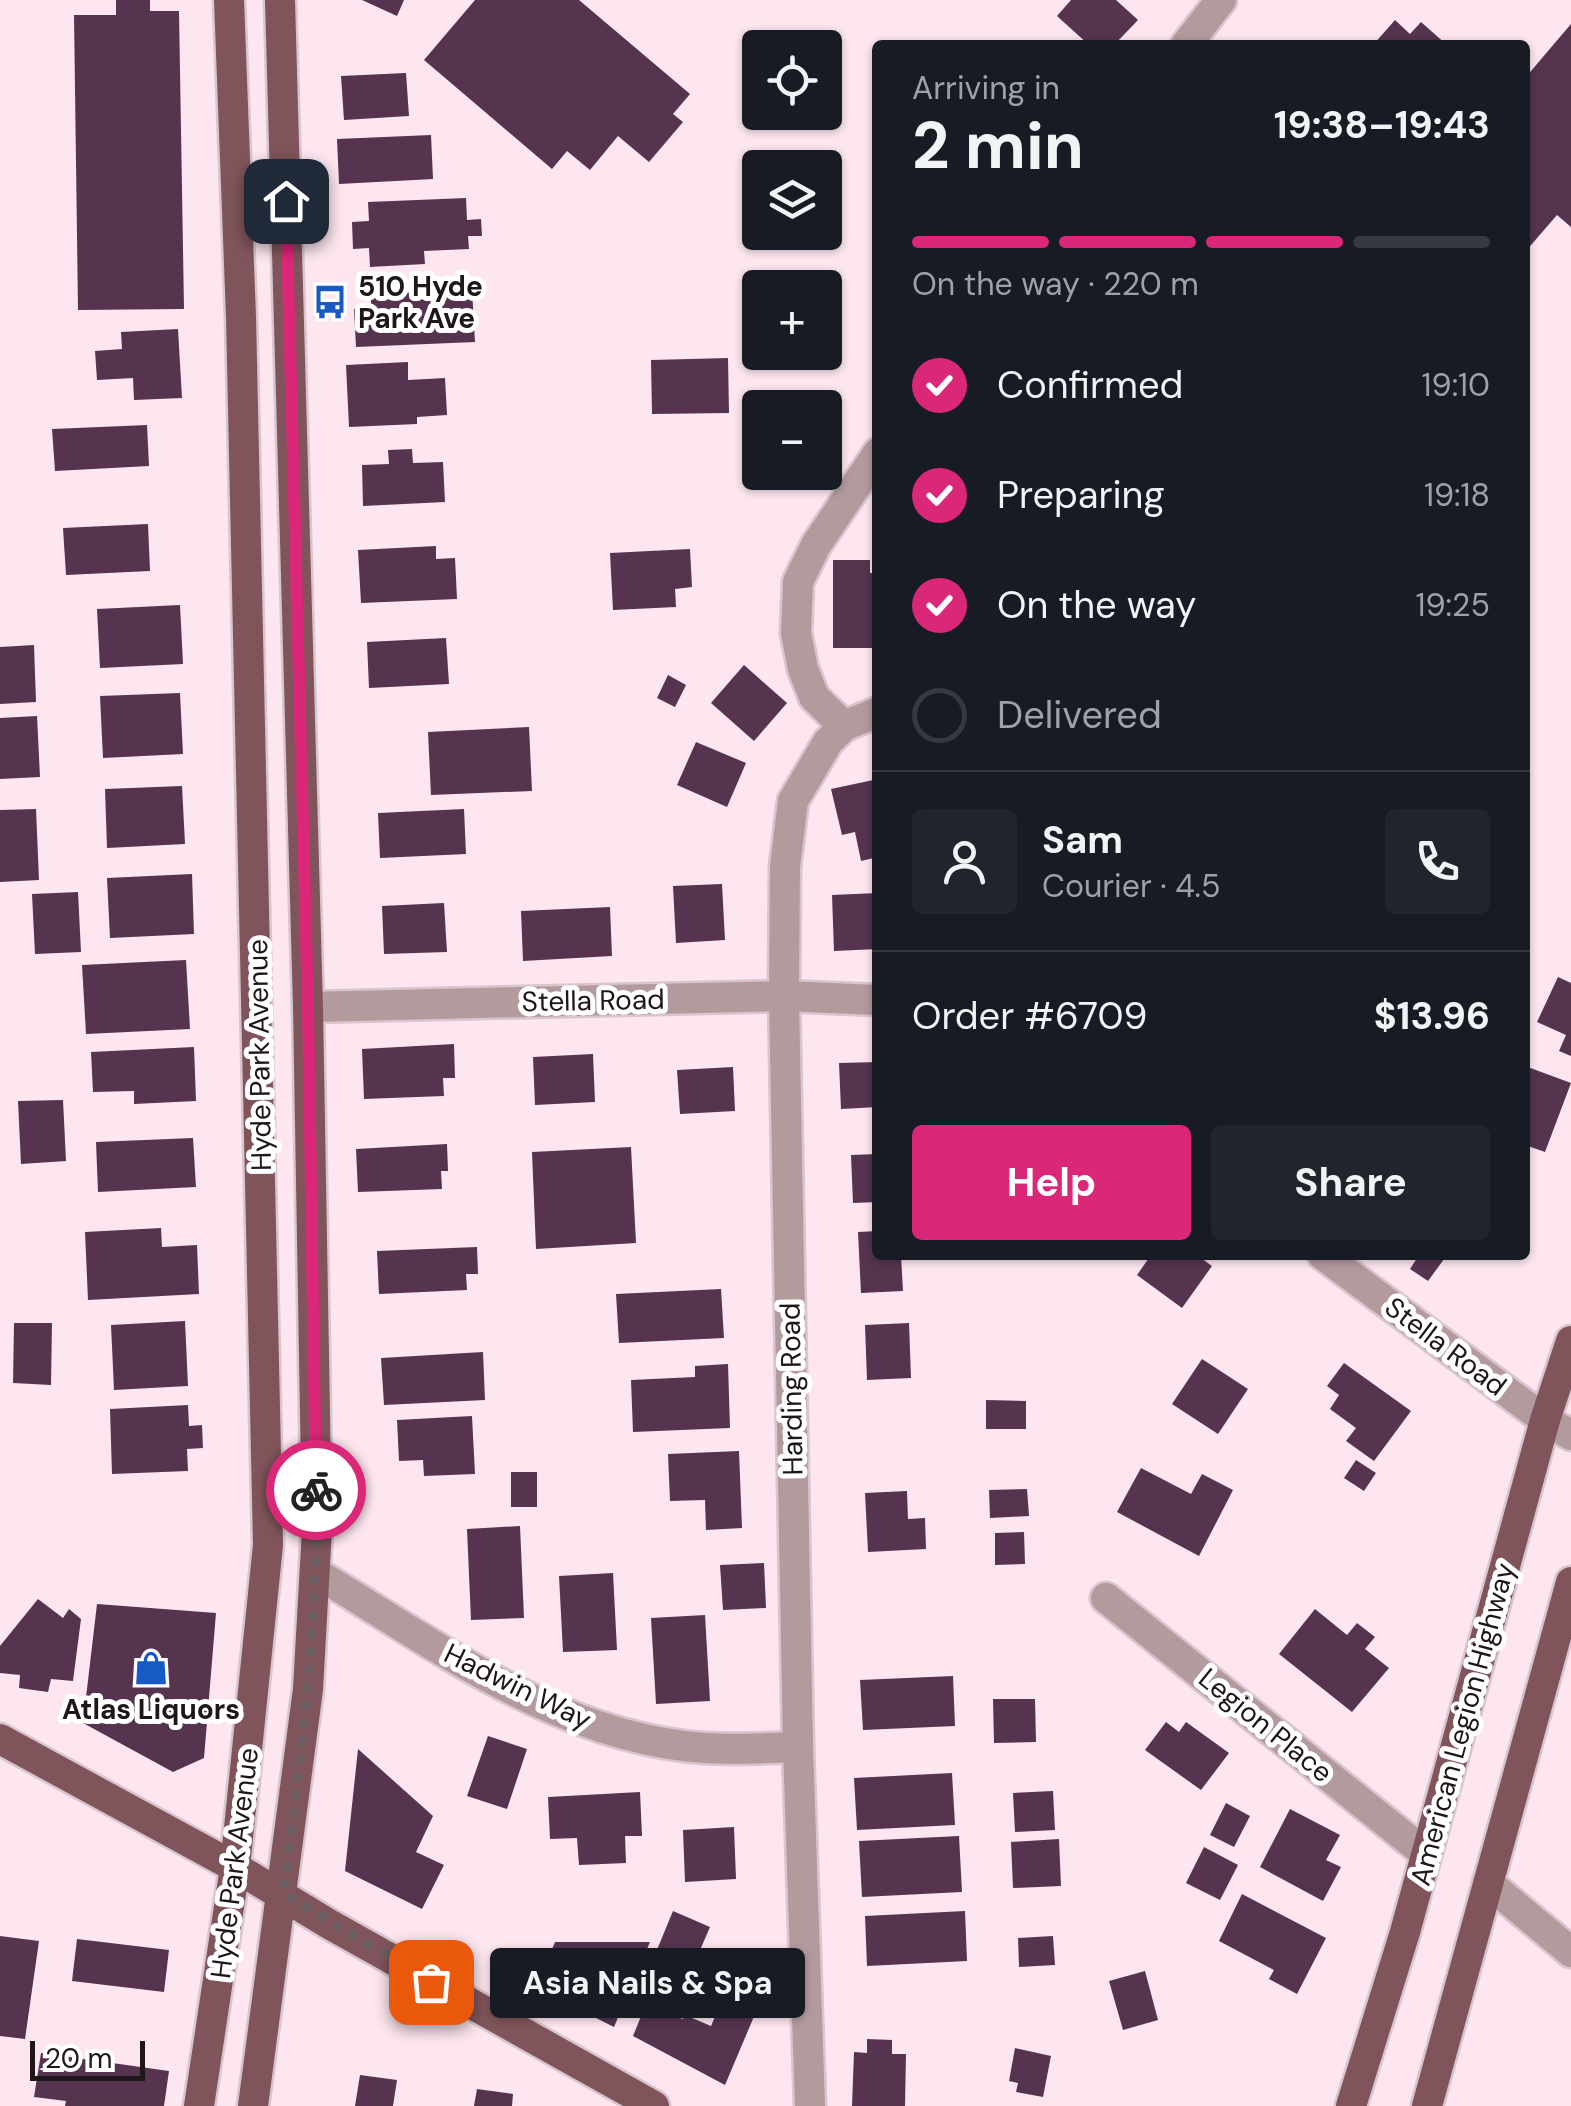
<!DOCTYPE html>
<meta charset="utf-8">
<style>
body{margin:0;font-family:"DM Sans",sans-serif;background:#20242c;color:#f1f3f6;height:100vh;display:flex;flex-direction:column;font-size:38px;white-space:nowrap}
*{box-sizing:border-box;margin:0}
p{font-size:32px;color:#9ea1a6}
.icon{flex:none;width:55px;height:55px;fill:none;stroke:currentColor;stroke-width:2;stroke-linecap:round;stroke-linejoin:round}
.map{position:relative;flex:1;overflow:hidden}
.details{position:absolute;left:872px;top:40px;width:658px;height:1220px;display:flex;flex-direction:column;background:#171b24;border-radius:10px;box-shadow:0 2px 8px #0004}
.details>*{flex:none}
.buttons{position:absolute;left:742px;top:30px;display:grid;gap:20px}
.buttons a{display:grid;place-items:center;width:100px;height:100px;border-radius:10px;background:#171b24;box-shadow:0 2px 8px #0004;font-size:50px}
.scale{position:absolute;left:30px;bottom:25px;width:115px;box-sizing:border-box;padding-left:10px;border:5px solid #1e1619;border-top:0;font-size:28px;line-height:35px;white-space:nowrap;color:#1e1619;-webkit-text-stroke:8px #fff;paint-order:stroke}
.pin{position:absolute;display:grid;place-items:center;width:85px;height:85px;color:#fff;margin:-42px;border-radius:20px;box-shadow:0 5px 15px #0006}
.courier{position:absolute;display:grid;place-items:center;width:100px;height:100px;margin:-50px;border:8px solid #db2777;border-radius:50%;background:#fff;color:#222;box-shadow:0 2px 12px #0007}
.bubble{position:absolute;height:70px;border-radius:10px;background:#171b24;box-shadow:0 2px 8px #0004;font-size:32px;font-weight:700;line-height:70px;text-align:center}
.overview em{font-style:normal;font-weight:700}
.overview div{display:flex;flex-direction:column-reverse}
.overview{display:flex;align-items:center;justify-content:space-between;height:170px;padding:0 40px}
h1{font-size:65px;font-weight:700;line-height:75px}
.bar{display:grid;grid-template-columns:repeat(4,1fr);gap:15px 10px;align-content:center;height:120px;padding:0 40px}
.bar i{height:12px;border-radius:8px;background:#363941}
.bar .current{background:#db2777}
.bar p{grid-column:span 4}
.line{display:flex;align-items:center;gap:25px;padding:0 40px;border-top:2px solid #363941}
.line div{flex:1}
.round{display:grid;place-items:center;flex:none;width:105px;height:105px;border-radius:10px;background:#20242c}
ol{padding:0 40px;list-style:none}
li{display:flex;align-items:center;gap:30px;height:110px}
li p{margin-inline-start:auto}
li .icon{padding:10px;border-radius:50%;background:#db2777;color:#fff;stroke-width:4}
li:last-child{color:#9ea1a6}
li i{width:55px;height:55px;border:5px solid #363941;border-radius:50%}
.cta{display:flex;gap:20px;margin-top:auto;padding:20px 40px}
.cta a{flex:1;height:115px;border-radius:10px;background:#db2777;color:#fff;font-size:40px;font-weight:700;line-height:115px;text-align:center}
.cta a+a{background:#20242c;color:#f1f3f6}
.map>svg:first-child{display:block}
.building{fill:#563450}
.lines{fill:none;stroke-linecap:round;stroke-linejoin:round}
.minor-casing{stroke:#d9c5cd;stroke-width:35}
.major-casing{stroke:#d9c5cd;stroke-width:35}
.minor{stroke:#b39a9d;stroke-width:30}
.major{stroke:#7f555b;stroke-width:30}
.done{stroke:#6c5f64;stroke-width:10;stroke-dasharray:0 18}
.route{stroke:#db2777;stroke-width:12}
.labels{text-anchor:middle;stroke-width:10;stroke-linejoin:round;paint-order:stroke}
.poi-label{font-size:28px;font-weight:bold;fill:#1e1619;stroke:#fff;text-anchor:start}
.street-label{font-size:28px;fill:#1e1619;stroke:#fff}
</style>
<div class="map">
<svg width="1571" height="2106" viewBox="0 0 1571 2106">
<rect width="100%" height="100%" fill="#fde6ef"/>
<g class="building">
<polygon points="116,0 150,0 150,11 179,11 184,309 78,310 74,15 116,15"/>
<polygon points="362,0 404,0 397,16"/>
<polygon points="475,0 579,0 690,94 673,114 683,122 649,162 618,136 590,170 567,151 552,169 424,60"/>
<polygon points="1071,0 1116,0 1138,20 1114,45 1089,45 1057,16"/>
<polygon points="1395,20 1410,34 1421,22 1447,45 1373,45"/>
<polygon points="1571,24 1571,227 1557,215 1525,252 1525,78"/>
<polygon points="406,73 409,116 344,120 341,76"/>
<polygon points="431,135 433,179 339,184 337,139"/>
<polygon points="466,198 467,220 481,219 482,236 468,236 469,249 424,251 425,264 370,267 369,248 353,249 352,222 369,221 368,202"/>
<polygon points="472,289 475,342 356,347 354,309 371,308 371,295"/>
<polygon points="178,329 182,398 134,400 133,378 97,380 95,351 122,349 121,332"/>
<polygon points="728,358 729,413 652,414 651,360"/>
<polygon points="408,362 408,380 445,378 447,415 417,417 417,424 349,427 346,365"/>
<polygon points="147,425 149,466 55,471 52,429"/>
<polygon points="412,449 413,463 443,462 445,502 363,506 362,465 389,464 388,450"/>
<polygon points="148,524 150,571 66,575 63,528"/>
<polygon points="436,546 436,559 455,558 457,599 361,603 358,550"/>
<polygon points="690,549 692,587 675,589 676,607 613,610 610,553"/>
<polygon points="833,560 870,560 870,573 878,573 878,648 833,648"/>
<polygon points="180,605 183,664 100,668 97,609"/>
<polygon points="446,638 449,684 369,688 367,642"/>
<polygon points="34,645 36,702 0,704 0,647"/>
<polygon points="744,665 787,703 754,741 711,703"/>
<polygon points="668,675 686,685 675,707 657,698"/>
<polygon points="180,693 183,754 103,758 100,696"/>
<polygon points="37,716 40,777 0,779 0,718"/>
<polygon points="529,727 532,791 431,795 428,732"/>
<polygon points="696,742 746,763 727,807 677,785"/>
<polygon points="878,779 878,857 861,861 855,832 842,835 831,789"/>
<polygon points="182,786 185,844 107,848 105,789"/>
<polygon points="36,809 39,880 0,882 0,810"/>
<polygon points="464,809 466,854 380,858 378,813"/>
<polygon points="192,874 194,934 110,938 107,878"/>
<polygon points="722,884 725,940 676,943 673,886"/>
<polygon points="78,892 81,952 35,954 32,894"/>
<polygon points="878,893 878,949 834,951 832,895"/>
<polygon points="444,903 447,952 384,954 382,906"/>
<polygon points="610,907 612,956 523,961 521,911"/>
<polygon points="186,960 190,1029 86,1034 82,965"/>
<polygon points="1558,977 1571,983 1571,1056 1559,1051 1566,1035 1537,1022"/>
<polygon points="454,1044 455,1078 443,1078 444,1096 364,1099 362,1049"/>
<polygon points="194,1047 196,1101 134,1104 134,1091 93,1092 91,1052"/>
<polygon points="593,1054 595,1102 535,1105 533,1057"/>
<polygon points="878,1062 878,1107 841,1109 839,1063"/>
<polygon points="1525,1066 1571,1083 1545,1152 1525,1145 1528,1125 1525,1124"/>
<polygon points="733,1067 735,1111 680,1114 677,1070"/>
<polygon points="63,1100 66,1161 21,1164 18,1101"/>
<polygon points="193,1138 196,1187 98,1192 96,1142"/>
<polygon points="447,1144 448,1171 441,1171 442,1189 358,1192 356,1149"/>
<polygon points="631,1147 636,1243 536,1249 532,1152"/>
<polygon points="878,1154 878,1202 853,1203 851,1155"/>
<polygon points="161,1228 162,1247 197,1245 199,1294 88,1300 85,1232"/>
<polygon points="878,1231 878,1255 901,1255 903,1291 861,1293 858,1232"/>
<polygon points="477,1247 478,1274 466,1274 467,1290 379,1294 377,1251"/>
<polygon points="1151,1255 1197,1255 1212,1266 1182,1308 1137,1275"/>
<polygon points="1419,1255 1447,1255 1428,1281 1410,1269"/>
<polygon points="721,1289 724,1338 619,1343 616,1294"/>
<polygon points="185,1321 188,1386 114,1390 111,1325"/>
<polygon points="14,1323 52,1323 51,1385 13,1383"/>
<polygon points="909,1323 911,1378 867,1380 865,1325"/>
<polygon points="483,1352 485,1400 384,1405 381,1358"/>
<polygon points="1202,1359 1248,1389 1218,1434 1172,1404"/>
<polygon points="1344,1363 1411,1411 1374,1461 1346,1441 1356,1428 1330,1409 1339,1395 1327,1386"/>
<polygon points="728,1364 730,1428 633,1432 631,1380 695,1377 695,1366"/>
<polygon points="986,1400 1026,1401 1026,1429 986,1429"/>
<polygon points="188,1405 189,1426 202,1425 203,1448 187,1449 188,1471 112,1474 110,1409"/>
<polygon points="472,1416 475,1474 424,1476 423,1460 399,1461 397,1420"/>
<polygon points="739,1451 742,1528 706,1530 705,1500 670,1501 668,1454"/>
<polygon points="1356,1460 1376,1473 1364,1491 1344,1478"/>
<polygon points="1141,1468 1191,1494 1202,1474 1233,1490 1199,1556 1117,1512"/>
<rect x="511" y="1472" width="26" height="35"/>
<polygon points="1027,1489 1029,1516 990,1518 989,1490"/>
<polygon points="907,1491 908,1519 925,1518 926,1549 868,1552 865,1493"/>
<polygon points="520,1526 524,1618 471,1620 467,1529"/>
<polygon points="1024,1532 1025,1564 995,1565 995,1533"/>
<polygon points="764,1563 766,1608 723,1610 720,1565"/>
<polygon points="613,1573 617,1650 563,1652 559,1576"/>
<polygon points="38,1599 63,1618 69,1609 81,1619 73,1681 51,1679 48,1692 19,1688 20,1675 0,1673 0,1646"/>
<polygon points="97,1604 216,1613 204,1758 173,1772 83,1723"/>
<polygon points="1315,1609 1347,1635 1357,1623 1375,1637 1365,1649 1389,1668 1352,1712 1279,1654"/>
<polygon points="705,1615 710,1701 656,1704 651,1618"/>
<polygon points="953,1676 955,1726 863,1730 860,1680"/>
<polygon points="993,1699 1035,1699 1036,1742 994,1743"/>
<polygon points="1166,1722 1179,1732 1186,1722 1229,1753 1201,1790 1145,1750"/>
<polygon points="488,1736 527,1749 507,1809 467,1796"/>
<polygon points="358,1749 433,1816 416,1852 444,1865 422,1909 345,1871"/>
<polygon points="952,1773 955,1825 857,1830 854,1778"/>
<polygon points="1053,1791 1055,1830 1015,1832 1013,1793"/>
<polygon points="640,1792 642,1836 625,1836 626,1863 579,1865 577,1838 550,1839 548,1797"/>
<polygon points="1226,1803 1250,1816 1234,1847 1210,1835"/>
<polygon points="1290,1809 1340,1835 1326,1860 1341,1867 1323,1901 1260,1867"/>
<polygon points="734,1827 736,1879 685,1882 683,1830"/>
<polygon points="959,1836 962,1892 862,1897 859,1841"/>
<polygon points="1059,1839 1061,1886 1013,1888 1011,1842"/>
<polygon points="1204,1847 1238,1865 1220,1900 1186,1883"/>
<polygon points="1242,1894 1326,1938 1297,1994 1269,1979 1274,1970 1219,1941"/>
<polygon points="673,1911 710,1927 678,2001 642,1986"/>
<polygon points="965,1911 967,1961 867,1966 865,1916"/>
<polygon points="0,1936 39,1941 25,2039 0,2036"/>
<polygon points="1053,1936 1055,1965 1019,1967 1018,1938"/>
<polygon points="77,1939 169,1950 164,1992 72,1981"/>
<polygon points="555,1942 650,1942 614,2027 536,1988"/>
<polygon points="1145,1971 1158,2020 1123,2030 1109,1981"/>
<polygon points="725,1993 758,2007 725,2085 633,2036 646,2004 683,2019 685,2015 711,2026"/>
<polygon points="867,2039 892,2040 892,2054 906,2054 905,2106 852,2106 854,2052 867,2053"/>
<polygon points="1015,2048 1051,2056 1043,2097 1016,2092 1018,2083 1009,2081"/>
<polygon points="41,2053 169,2071 164,2106 65,2106 66,2101 34,2097"/>
<polygon points="360,2075 397,2080 393,2106 355,2106"/>
<polygon points="477,2089 513,2094 512,2106 474,2106"/>
</g>
<g class="lines">
<g class="minor-casing">
<g id="minor">
<polyline points="1186,45 1221,0"/>
<polyline points="844,726 814,697 803,669 796,633 798,582 816,545 878,453"/>
<polyline points="308,1007 784,996 878,1000"/>
<polyline points="1323,1255 1545,1420 1571,1435"/>
<path d="M316,1573C436,1645 561,1739 705,1748C736,1750 767,1748 798,1747"/>
<polyline points="1106,1598 1426,1854"/>
<polyline points="1488,1883 1571,1952"/>
<polyline points="810,2106 798,1747 784,996 785,866 793,801 828,742 844,726 878,712"/>
</g>
</g>
<g class="major-casing">
<g id="major">
<polyline points="0,1739 235,1867 329,1924 654,2106"/>
<polyline points="199,2106 235,1867 268,1545 241,317 229,0"/>
<polyline points="253,2106 308,1689 317,1529 308,1007 280,0"/>
<polyline points="1351,2106 1405,1932 1545,1420 1571,1341"/>
<polyline points="1427,2106 1571,1582"/>
</g>
</g>
<use href="#minor" class="minor"/>
<use href="#major" class="major"/>
</g>
<g class="lines">
<path class="done" d="M316,1490C318,1626 300,1760 284,1894L431,1982"/>
<polyline class="route" points="286,201 308,1007 316,1490"/>
</g>
<defs>
<g id="bus-bare" transform="scale(2.7)"><path d="M-5-6H5V4H4V6H2V4H-2V6H-4V4H-5ZM-3.5-4V0h7V-4ZM-3.5 1.2v1.5H-2V1.2ZM2 1.2v1.5H3.5V1.2Z" fill="#175ac5" stroke="#fff" stroke-width="2.5" paint-order="stroke"/></g>
<g id="shop-bare" transform="scale(2.7)"><path d="M-5-2.5h2.3a2.7 3.5 0 0 1 5.4 0H5L5.5 6h-11ZM-1.5-2.5h3a1.5 2.3 0 0 0-3 0Z" fill="#175ac5" stroke="#fff" stroke-width="2.5" paint-order="stroke"/></g>
</defs>
<g fill-rule="evenodd">
<use href="#bus-bare" x="330" y="302"/>
<use href="#shop-bare" x="151" y="1668"/>
</g>
<g class="labels">
<g class="poi-label">
<text x="358" y="296">510 Hyde<tspan x="358" dy="32">Park Ave</tspan></text>
<text x="151" y="1719" text-anchor="middle">Atlas Liquors</text>
</g>
<g class="street-label">
<text transform="translate(593 1000) rotate(-1)" y="10">Stella Road</text>
<text transform="translate(259 1055) rotate(-91)" y="10">Hyde Park Avenue</text>
<text transform="translate(1446 1346) rotate(37)" y="10">Stella Road</text>
<text transform="translate(791 1389) rotate(-91)" y="10">Harding Road</text>
<text transform="translate(518 1686) rotate(26)" y="10">Hadwin Way</text>
<text transform="translate(1462 1724) rotate(-75)" y="10">American Legion Highway</text>
<text transform="translate(1266 1725) rotate(39)" y="10">Legion Place</text>
<text transform="translate(234 1863) rotate(-83)" y="10">Hyde Park Avenue</text>
</g>
</g>
</svg>
<div class="buttons">
<a><svg class="icon" aria-label="locate" viewBox="0 0 24 24"><circle cx="12" cy="12" r="6"/><path d="M12 2v4M12 18v4M2 12h4M18 12h4"/></svg></a>
<a><svg class="icon" aria-label="layers" viewBox="0 0 24 24"><path d="M12 4l9 5-9 5-9-5zM3 14l9 5 9-5"/></svg></a>
<a>+</a>
<a>−</a>
</div>
<div class="scale">20 m</div>
<div class="pin" style="left:431px;top:1982px;background:#ea580c"><svg class="icon" aria-label="bag" viewBox="0 0 24 24"><path d="M5 8h14l-1 12H6zM9 8a3 3 0 0 1 6 0"/></svg></div>
<div class="pin" style="left:286px;top:201px;background:#1f2937"><svg class="icon" aria-label="home" viewBox="0 0 24 24"><path d="M3 11l9-7 9 7M6 9v11h12V9"/></svg></div>
<div class="courier" style="left:316px;top:1490px"><svg class="icon" aria-label="bike" viewBox="0 0 24 24"><circle cx="6" cy="16" r="4"/><circle cx="18" cy="16" r="4"/><path d="M6 16l4-8h5l3 8M10 8l3 8H6M13 5h3"/></svg></div>
<div class="bubble" style="left:490px;top:1948px;width:315px">Asia Nails &amp; Spa</div>
<section class="details">
<div class="overview"><div><h1>2 min</h1><p>Arriving in</p></div><em>19:38–19:43</em></div>
<div class="bar"><i class="current"></i><i class="current"></i><i class="current"></i><i></i><p>On the way · 220 m</p></div>
<ol>
<li><svg class="icon" aria-label="check" viewBox="0 0 24 24"><path d="M5 12l5 5 9-10"/></svg>Confirmed<p>19:10</p></li>
<li><svg class="icon" aria-label="check" viewBox="0 0 24 24"><path d="M5 12l5 5 9-10"/></svg>Preparing<p>19:18</p></li>
<li><svg class="icon" aria-label="check" viewBox="0 0 24 24"><path d="M5 12l5 5 9-10"/></svg>On the way<p>19:25</p></li>
<li><i></i>Delivered</li>
</ol>
<div class="line" style="height:180px"><a class="round"><svg class="icon" aria-label="person" viewBox="0 0 24 24"><circle cx="12" cy="8" r="4"/><path d="M4 21q1-7 8-7t8 7"/></svg></a><div><b>Sam</b><p>Courier · 4.5</p></div><a class="round"><svg class="icon" aria-label="phone" viewBox="0 0 24 24"><path d="M5 4h4l2 5-3 2q2 4 5 5l2-3 5 2v4C11 20 4 13 5 4z"/></svg></a></div>
<div class="line" style="height:130px"><div>Order #6709</div><b>$13.96</b></div>
<div class="cta"><a>Help</a><a>Share</a></div>
</section>
</div>
